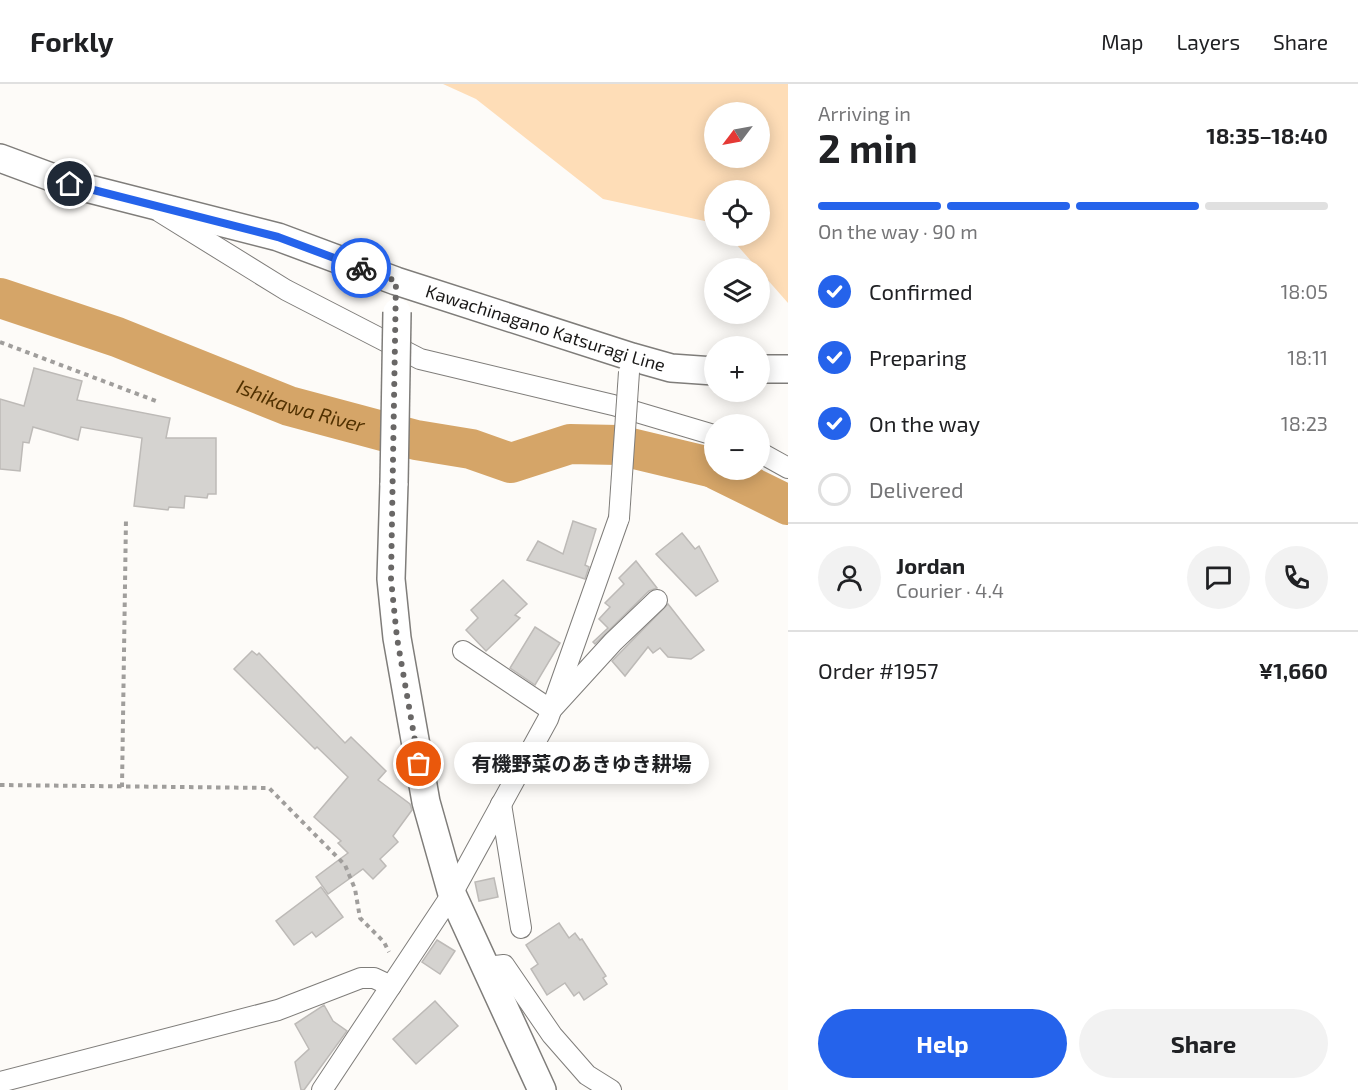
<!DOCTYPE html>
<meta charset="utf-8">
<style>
body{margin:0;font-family:"Exo 2","Noto Sans JP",sans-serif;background:#f2f2f2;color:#202124;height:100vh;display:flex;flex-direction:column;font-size:22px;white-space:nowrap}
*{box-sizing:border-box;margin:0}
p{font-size:20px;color:#757577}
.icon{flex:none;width:33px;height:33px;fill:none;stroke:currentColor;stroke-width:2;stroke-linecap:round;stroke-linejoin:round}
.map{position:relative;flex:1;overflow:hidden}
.side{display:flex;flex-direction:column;background:#fff;width:570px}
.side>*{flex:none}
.needle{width:39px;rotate:238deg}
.buttons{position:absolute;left:704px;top:18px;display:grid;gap:12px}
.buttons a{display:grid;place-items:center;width:66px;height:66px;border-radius:50%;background:#fff;box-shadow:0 3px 15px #0003;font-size:30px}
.pin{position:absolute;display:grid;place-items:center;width:51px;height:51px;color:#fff;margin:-26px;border:3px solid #fff;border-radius:50%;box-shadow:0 2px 6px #0007}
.courier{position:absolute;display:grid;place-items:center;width:60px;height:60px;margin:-30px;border:4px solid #2563eb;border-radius:50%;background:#fff;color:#222;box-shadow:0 2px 8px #0007}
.bubble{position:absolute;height:42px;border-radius:21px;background:#fff;box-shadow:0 3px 15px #0003;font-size:20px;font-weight:700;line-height:42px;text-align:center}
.headline em{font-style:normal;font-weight:700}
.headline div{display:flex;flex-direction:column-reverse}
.headline{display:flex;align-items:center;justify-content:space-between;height:102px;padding:0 30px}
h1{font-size:39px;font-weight:700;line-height:45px}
.bar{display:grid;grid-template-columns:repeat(4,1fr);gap:9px 6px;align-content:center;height:72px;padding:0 30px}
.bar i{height:8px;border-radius:4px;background:#e0e0e0}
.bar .selected{background:#2563eb}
.bar p{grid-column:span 4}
.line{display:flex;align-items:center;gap:15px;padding:0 30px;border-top:2px solid #e0e0e0}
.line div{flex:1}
.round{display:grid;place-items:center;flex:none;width:63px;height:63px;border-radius:32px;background:#f2f2f2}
ol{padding:0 30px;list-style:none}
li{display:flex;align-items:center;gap:18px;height:66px}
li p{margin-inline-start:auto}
li .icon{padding:6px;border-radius:50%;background:#2563eb;color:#fff;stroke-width:4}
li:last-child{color:#757577}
li i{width:33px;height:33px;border:3px solid #e0e0e0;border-radius:50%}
.primary-button{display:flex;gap:12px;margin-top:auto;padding:12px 30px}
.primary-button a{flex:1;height:69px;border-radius:36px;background:#2563eb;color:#fff;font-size:24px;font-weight:700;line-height:69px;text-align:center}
.primary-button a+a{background:#f2f2f2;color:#202124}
header{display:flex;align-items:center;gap:36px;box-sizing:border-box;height:84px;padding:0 30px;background:#fff;border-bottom:2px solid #e0e0e0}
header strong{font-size:28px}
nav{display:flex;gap:33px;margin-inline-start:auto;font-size:21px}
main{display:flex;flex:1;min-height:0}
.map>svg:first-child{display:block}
.green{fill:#feddb7;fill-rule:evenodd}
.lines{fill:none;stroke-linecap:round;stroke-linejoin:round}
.river{stroke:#d5a568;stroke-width:40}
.building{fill:#d5d3d0;stroke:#bdbab7;stroke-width:1.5}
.street-casing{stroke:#7f7d7a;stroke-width:22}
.secondary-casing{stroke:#7f7d7a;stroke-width:30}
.path{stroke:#a09e9c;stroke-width:4;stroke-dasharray:4.5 4.5;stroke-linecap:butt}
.street{stroke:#fff;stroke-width:20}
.secondary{stroke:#fff;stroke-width:27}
.street-bridge-casing{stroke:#7f7d7a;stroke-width:22;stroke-linecap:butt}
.secondary-bridge-casing{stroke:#7f7d7a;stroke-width:30;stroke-linecap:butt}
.street-bridge{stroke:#fff;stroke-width:20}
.secondary-bridge{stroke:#fff;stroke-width:27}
.done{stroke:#696766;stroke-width:6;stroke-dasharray:0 10.8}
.route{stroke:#2563eb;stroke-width:8}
.labels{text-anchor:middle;stroke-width:4.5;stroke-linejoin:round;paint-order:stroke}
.street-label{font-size:18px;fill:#191817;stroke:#fff}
.water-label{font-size:20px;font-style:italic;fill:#513100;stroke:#fff}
</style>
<header>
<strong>Forkly</strong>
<nav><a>Map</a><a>Layers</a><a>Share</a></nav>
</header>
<main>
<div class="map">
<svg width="788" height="1006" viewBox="0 0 788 1006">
<rect width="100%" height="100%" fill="#fdfbf8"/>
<path class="green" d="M443,0H788V219L729,152H759V106H714V139L603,115L476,15ZM714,28H759V74H714Z"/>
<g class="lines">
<g class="river">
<path id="s1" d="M0,214L117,253L289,322L416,356L471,365L511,379L570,360L618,361L714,384"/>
<polyline points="717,386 788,421"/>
</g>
</g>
<g class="building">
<polygon points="34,284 82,297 77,316 170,334 166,354 216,354 216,410 208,410 207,414 185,412 184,424 169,423 168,426 134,422 142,354 81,343 78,356 33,343 29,359 23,358 20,387 0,385 0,315 24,322"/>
<polygon points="573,437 596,445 585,481 589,483 585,495 527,476 538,457 563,470"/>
<polygon points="682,449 695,465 699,462 718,497 696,512 656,470"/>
<polygon points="636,477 657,504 649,507 595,560 593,558 608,544 599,535 610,523 605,519 624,500 619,494"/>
<polygon points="503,496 527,520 515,531 520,534 486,567 466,546 478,534 471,526"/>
<polygon points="668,520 704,566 691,575 668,573 660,564 653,569 648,563 625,592 612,577"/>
<polygon points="535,543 560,559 535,601 510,584"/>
<polygon points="252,567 257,571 259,569 345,659 351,653 386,687 378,696 410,720 412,726 393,752 398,758 380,775 386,782 373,795 363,785 328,810 316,793 348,769 338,759 341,757 314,733 348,693 317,663 315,665 234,585"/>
<polygon points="494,794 498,813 479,817 475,798"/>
<polygon points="321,803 343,833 316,853 312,848 294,861 276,837"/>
<polygon points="559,839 569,854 575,849 580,856 582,855 606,892 603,894 607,900 584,916 579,908 574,912 565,899 547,911 531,885 538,880 526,861"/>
<polygon points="437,856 455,867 440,890 422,878"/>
<polygon points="435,917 458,942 416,980 393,955"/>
<polygon points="324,921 333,937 347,947 304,1006 301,1006 295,978 309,965 295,940"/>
</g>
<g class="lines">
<g class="street-casing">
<g id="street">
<polyline points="160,128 286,206 420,275 613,321 714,351"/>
<polyline points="759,368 788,384"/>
<polyline points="463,567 551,626 613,558 657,516"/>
<polyline points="501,720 521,844"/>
<polyline points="487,883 504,881 552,951 587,991 611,1006"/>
<polyline points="0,998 278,926 361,894 374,894 391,902"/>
<polyline points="322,1006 452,810 548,635 619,434"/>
</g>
</g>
<g class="secondary-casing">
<g id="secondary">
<path id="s2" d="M0,74L70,100L278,153L396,197L632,273L671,284L714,287"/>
<polyline points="759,285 788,285"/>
<polyline points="394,399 391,495 397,554 426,718 452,810 542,1006"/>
</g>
</g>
<g class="path">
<polyline points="0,258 156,317"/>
<polyline points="0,701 269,704 345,781 355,805 360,834 384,858 389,868"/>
<polyline points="122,703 126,434"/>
</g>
<use href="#street" class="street"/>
<use href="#secondary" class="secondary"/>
<g class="street-bridge-casing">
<polyline id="street-bridge" points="619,434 629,288"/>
</g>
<g class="secondary-bridge-casing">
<polyline id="secondary-bridge" points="394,399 397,228"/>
</g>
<use href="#street-bridge" class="street-bridge"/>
<use href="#secondary-bridge" class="secondary-bridge"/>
</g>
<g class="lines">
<polyline class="done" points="361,184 396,197 391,495 397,554 419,680"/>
<polyline class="route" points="70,100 278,153 361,184"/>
</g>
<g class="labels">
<g class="street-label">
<text dy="6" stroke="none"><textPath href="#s2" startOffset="572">Kawachinagano Katsuragi Line</textPath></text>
</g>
<g class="water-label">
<text dy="7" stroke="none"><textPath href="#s1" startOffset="320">Ishikawa River</textPath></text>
</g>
</g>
</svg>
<div class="buttons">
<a><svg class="needle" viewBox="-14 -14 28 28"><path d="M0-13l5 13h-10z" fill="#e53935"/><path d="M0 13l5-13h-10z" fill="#757577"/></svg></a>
<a><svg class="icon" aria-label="locate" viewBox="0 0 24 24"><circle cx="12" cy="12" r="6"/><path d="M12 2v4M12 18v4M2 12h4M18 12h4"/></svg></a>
<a><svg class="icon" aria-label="layers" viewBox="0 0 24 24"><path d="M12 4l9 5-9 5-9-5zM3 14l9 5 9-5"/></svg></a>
<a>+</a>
<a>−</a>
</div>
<div class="pin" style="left:419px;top:680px;background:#ea580c"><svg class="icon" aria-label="bag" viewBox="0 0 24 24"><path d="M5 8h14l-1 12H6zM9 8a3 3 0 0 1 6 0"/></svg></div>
<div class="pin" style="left:70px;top:100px;background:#1f2937"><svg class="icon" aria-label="home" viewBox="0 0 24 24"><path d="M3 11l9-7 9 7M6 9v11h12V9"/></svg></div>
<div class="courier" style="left:361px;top:184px"><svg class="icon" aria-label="bike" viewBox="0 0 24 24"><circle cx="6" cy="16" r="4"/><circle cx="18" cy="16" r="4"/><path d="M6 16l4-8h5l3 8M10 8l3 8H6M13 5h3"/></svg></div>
<div class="bubble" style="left:454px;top:658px;width:255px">有機野菜のあきゆき耕場</div>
</div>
<section class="side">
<div class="headline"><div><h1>2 min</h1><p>Arriving in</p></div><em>18:35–18:40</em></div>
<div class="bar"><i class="selected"></i><i class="selected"></i><i class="selected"></i><i></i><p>On the way · 90 m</p></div>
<ol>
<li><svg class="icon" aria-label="check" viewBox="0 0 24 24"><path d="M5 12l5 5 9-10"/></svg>Confirmed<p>18:05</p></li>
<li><svg class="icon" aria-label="check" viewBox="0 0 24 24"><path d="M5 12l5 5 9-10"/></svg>Preparing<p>18:11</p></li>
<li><svg class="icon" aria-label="check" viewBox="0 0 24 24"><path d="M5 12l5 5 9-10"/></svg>On the way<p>18:23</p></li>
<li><i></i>Delivered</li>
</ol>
<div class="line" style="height:108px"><a class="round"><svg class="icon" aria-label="person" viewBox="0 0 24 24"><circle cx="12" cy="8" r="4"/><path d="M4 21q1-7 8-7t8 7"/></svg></a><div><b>Jordan</b><p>Courier · 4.4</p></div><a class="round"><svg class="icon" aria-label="chat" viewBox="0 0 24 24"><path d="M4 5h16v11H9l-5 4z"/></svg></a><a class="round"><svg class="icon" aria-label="phone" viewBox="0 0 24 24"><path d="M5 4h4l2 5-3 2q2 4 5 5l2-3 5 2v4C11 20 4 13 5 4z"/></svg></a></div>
<div class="line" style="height:78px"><div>Order #1957</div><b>¥1,660</b></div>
<div class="primary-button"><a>Help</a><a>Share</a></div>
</section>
</main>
